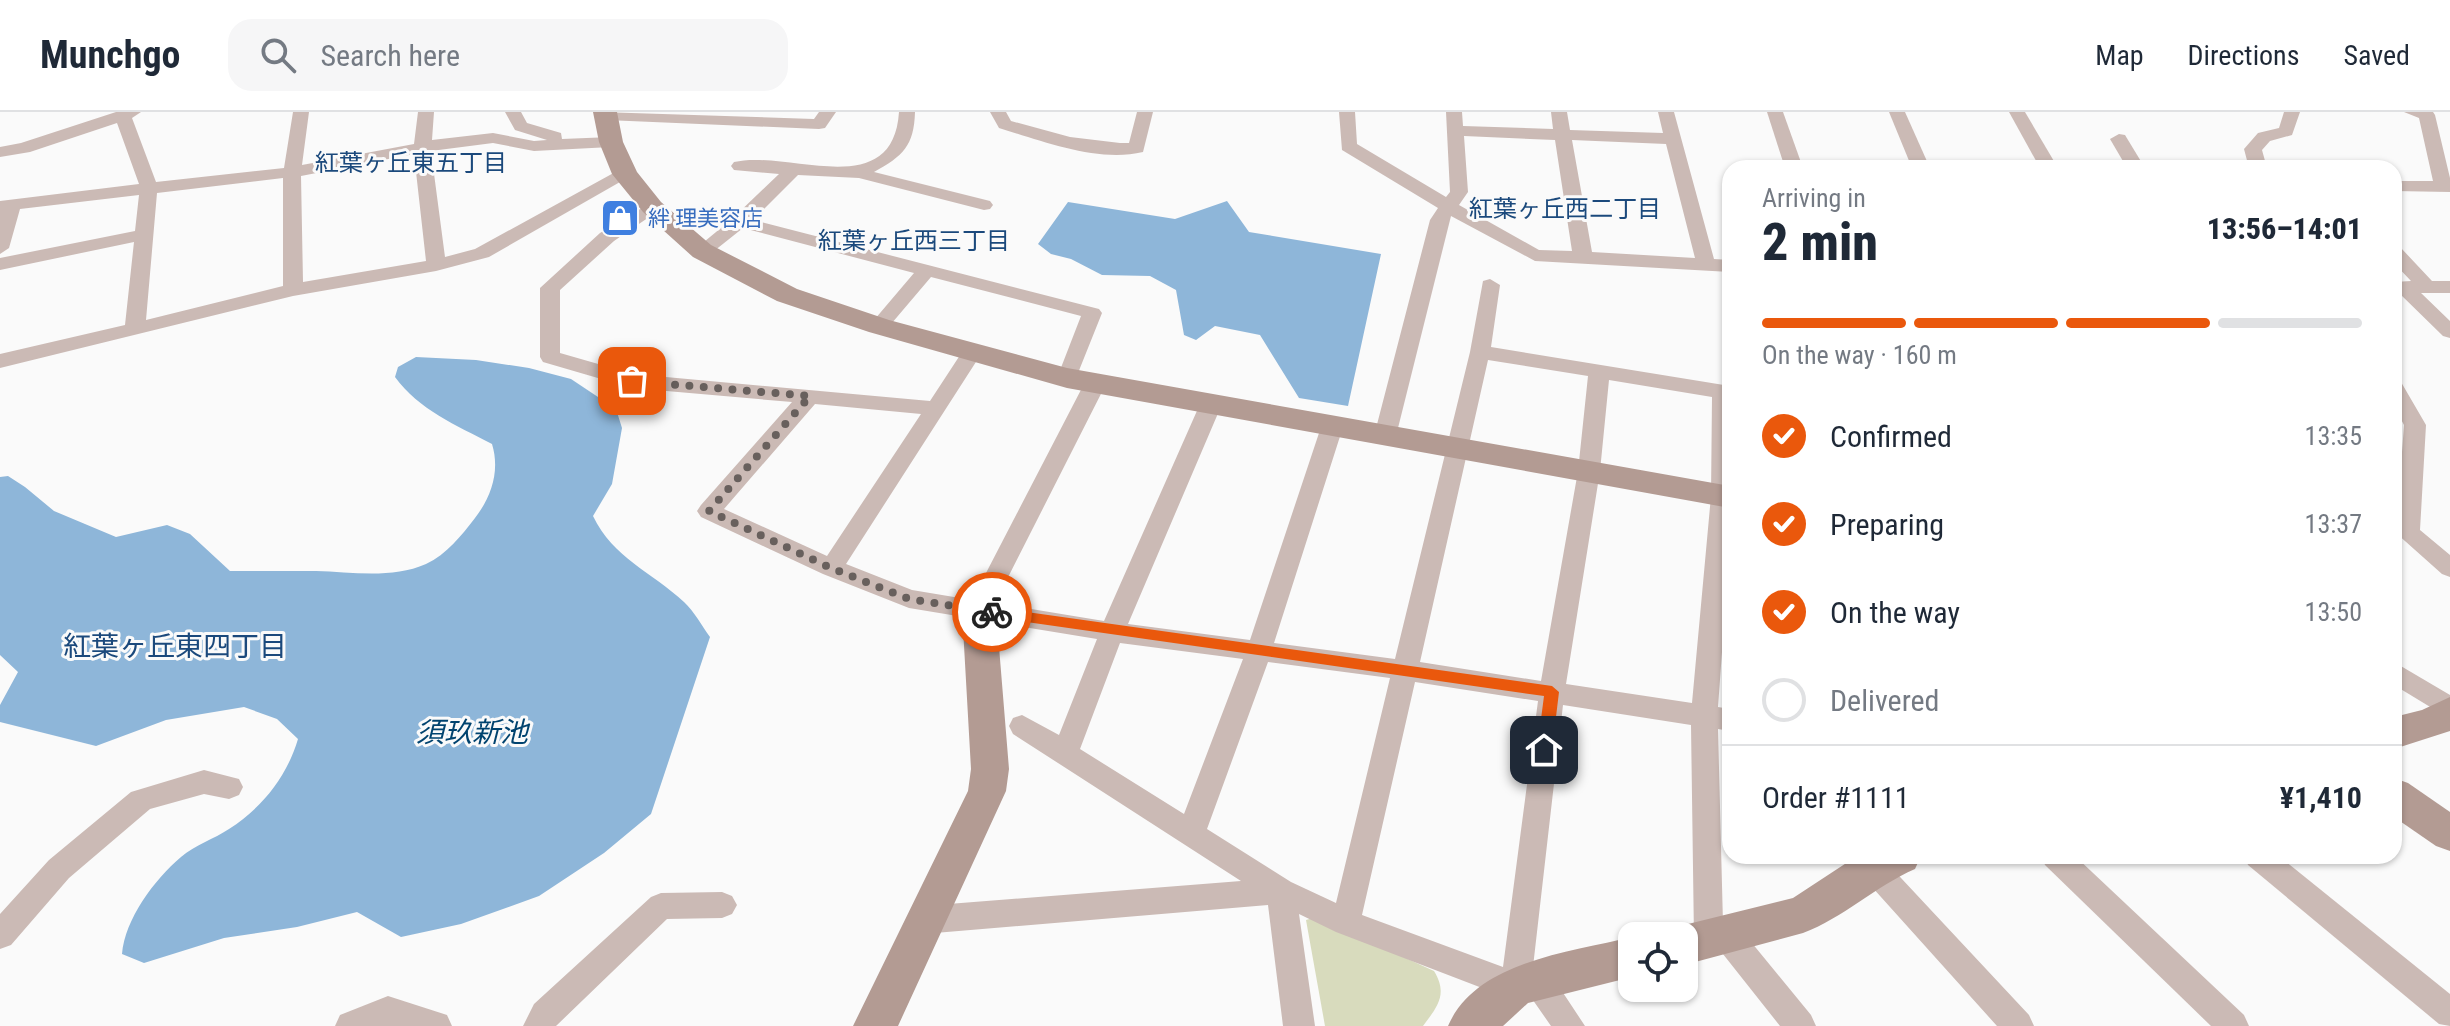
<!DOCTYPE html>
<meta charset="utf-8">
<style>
body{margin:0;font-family:"Roboto Condensed","Noto Sans JP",sans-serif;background:#f6f6f7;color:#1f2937;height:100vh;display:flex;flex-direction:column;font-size:30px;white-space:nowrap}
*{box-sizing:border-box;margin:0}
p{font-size:26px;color:#747a83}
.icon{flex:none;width:44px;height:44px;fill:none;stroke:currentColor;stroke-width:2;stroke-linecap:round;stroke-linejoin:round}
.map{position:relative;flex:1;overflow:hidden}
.details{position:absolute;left:1722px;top:48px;width:680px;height:704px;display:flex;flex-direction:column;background:#fff;border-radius:24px;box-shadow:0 2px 6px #0004}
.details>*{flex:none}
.tools{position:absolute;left:1618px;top:810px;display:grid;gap:16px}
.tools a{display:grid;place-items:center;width:80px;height:80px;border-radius:16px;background:#fff;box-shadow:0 2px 6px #0004;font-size:40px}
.pin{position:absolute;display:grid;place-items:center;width:68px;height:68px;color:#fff;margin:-34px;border-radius:16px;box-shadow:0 4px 12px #0006}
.courier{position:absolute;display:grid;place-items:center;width:80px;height:80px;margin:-40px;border:6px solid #ea580c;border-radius:50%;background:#fff;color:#222;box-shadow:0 2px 10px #0007}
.summary em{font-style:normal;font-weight:800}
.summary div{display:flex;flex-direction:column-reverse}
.summary{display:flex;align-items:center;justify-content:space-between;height:136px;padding:0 40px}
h1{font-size:52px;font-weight:800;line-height:60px}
.bar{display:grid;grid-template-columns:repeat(4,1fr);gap:12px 8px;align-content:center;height:96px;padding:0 40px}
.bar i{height:10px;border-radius:6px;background:#e0e1e3}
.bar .on{background:#ea580c}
.bar p{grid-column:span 4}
.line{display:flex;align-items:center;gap:20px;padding:0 40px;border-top:2px solid #e0e1e3}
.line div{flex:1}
ol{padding:0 40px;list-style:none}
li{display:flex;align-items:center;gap:24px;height:88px}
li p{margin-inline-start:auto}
li .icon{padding:8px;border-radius:50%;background:#ea580c;color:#fff;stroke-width:4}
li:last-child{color:#747a83}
li i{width:44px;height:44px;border:4px solid #e0e1e3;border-radius:50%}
header{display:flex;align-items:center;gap:48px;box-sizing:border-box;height:112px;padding:0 40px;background:#fff;border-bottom:2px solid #e0e1e3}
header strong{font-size:38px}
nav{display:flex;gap:44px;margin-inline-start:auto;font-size:28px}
.search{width:560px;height:72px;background:#f6f6f7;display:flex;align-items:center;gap:20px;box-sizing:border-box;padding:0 28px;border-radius:24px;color:#747a83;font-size:30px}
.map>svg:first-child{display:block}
.green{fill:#d8dbbd}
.water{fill:#8eb6d9}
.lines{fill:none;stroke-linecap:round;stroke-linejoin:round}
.street{fill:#cbbab5;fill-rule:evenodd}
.secondary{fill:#b39b93;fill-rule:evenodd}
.route{fill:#ea580c}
.done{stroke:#68605d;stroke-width:8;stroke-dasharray:0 14.4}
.labels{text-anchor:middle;stroke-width:6;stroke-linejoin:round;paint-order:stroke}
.far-shop-label{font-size:22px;fill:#366cbe;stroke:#fafafa;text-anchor:start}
.far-neighbourhood-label{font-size:24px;fill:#1b497c;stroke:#fafafa}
.neighbourhood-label{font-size:28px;fill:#1b497c;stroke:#fafafa}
.water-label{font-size:28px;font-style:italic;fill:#00436f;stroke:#fafafa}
</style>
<header>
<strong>Munchgo</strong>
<div class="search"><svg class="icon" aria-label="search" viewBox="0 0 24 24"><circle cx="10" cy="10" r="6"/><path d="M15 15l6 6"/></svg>Search here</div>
<nav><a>Map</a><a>Directions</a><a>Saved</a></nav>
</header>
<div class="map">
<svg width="2450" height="914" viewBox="0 0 2450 914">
<rect width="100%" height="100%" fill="#fafafa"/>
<path class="green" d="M1316,805L1434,859C1448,882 1438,894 1423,914H1325L1306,808Z"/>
<g class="water">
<polygon points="1227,89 1249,120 1381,142 1348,294 1299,286 1260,223 1215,214 1196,228 1184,223 1176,178 1150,164 1102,163 1071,147 1051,142 1038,132 1068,90 1175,107"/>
<path d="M416,245L476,248L529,256L571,267L616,297L622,316L612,372L593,404C613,446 652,460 684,490C694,499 702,514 710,525L651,702L604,741L539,784L461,812L401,825L357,800L297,815L224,826L144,851L122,842C125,807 154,768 181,745C195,733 214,727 229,717C263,695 287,664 298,627L277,607L244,595L166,608L96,634L0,610V593L18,560L0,543V365L8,364L25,375L54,399L116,425L167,413L190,422L230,459C259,459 288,459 316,459C352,460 392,467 426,452C447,442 461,424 475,406C492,384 500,358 492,332C456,313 419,298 395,265L398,255Z"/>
</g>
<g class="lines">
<g class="street">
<path d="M116,0H141L132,6L156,70L284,56L293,0H309L302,53L414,32L418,0H434L432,28L493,21L534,29L547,28L515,18L505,0H521L527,11L561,21L562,27L611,25L620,30L611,35L534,39L493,31L431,39L445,145L475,137L619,58L625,57L634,62L489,145L436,159L293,184L0,256V242L125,213L134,130L0,158V146L135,119L139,83L20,97L9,136L0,142V89L139,72L117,11L30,40L0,45V35L21,31ZM414,42L426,149L303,170L301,64ZM283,66V174L146,208L157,81Z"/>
<polygon points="600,0 814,7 819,0 836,0 825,16 819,17 606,8 600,7"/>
<path d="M899,0H915C914,34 903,44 874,60L990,89L993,93L990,97L984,98L859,66L798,63L753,108L1099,197L1102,201L1074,271L1067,273L1057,266L1081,204L931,165L886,218L879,220L869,214L914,161L743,116L709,143L702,145L693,139L733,106L779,62L734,58L731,54L734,50C788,37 893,92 899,0Z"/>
<path d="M990,0H1006L1011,9L1070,25L1120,31H1129L1137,0H1153L1143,40C1098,51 1042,29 999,16Z"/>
<path d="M1339,0H1355L1357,32L1446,85L1450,80L1446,0H1462L1463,14L1553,17L1551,0H1567L1570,18L1663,21L1658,0H1674L1714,147L1730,148V160L1535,149L1451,104L1396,324L1393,329H1377L1374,324L1430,108L1438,96L1342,38ZM1464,24L1555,28L1572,139L1539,138L1459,93L1468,80ZM1572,28L1666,32L1695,146L1592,140Z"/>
<polygon points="1767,0 1783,0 1803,56 1785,56"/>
<polygon points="1889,0 1905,0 1930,56 1912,56"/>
<polygon points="2009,0 2025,0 2058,56 2040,56"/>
<polygon points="2284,0 2300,0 2292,23 2270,29 2262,38 2267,56 2249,56 2244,37 2258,21 2279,16"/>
<polygon points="2404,0 2433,0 2435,3 2450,66 2450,80 2394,79 2394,69 2433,69 2419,6"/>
<polygon points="2119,22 2125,23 2145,56 2127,56 2110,27"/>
<path d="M652,90L661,95L658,99L614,129L560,178V241L633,262L930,289L966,234H980L983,239L846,452L912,478L972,488L1084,272L1095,265L1106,272L995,491L1104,509L1200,292L1203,287H1219L1222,292L1128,512L1250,528L1321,315L1324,310H1340L1343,315L1274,531L1395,547L1470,240L1483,169L1490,167L1500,173L1491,235L1730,274V430L1718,595L1730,597V619L1718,617L1723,812L1738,814L1811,903L1816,914H1780L1719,837L1709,841L1698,837L1694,827L1691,613L1563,593L1533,855L1548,858L1585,914H1551L1528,881L1516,889L1336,820L1299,802L1315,914H1283L1268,793L923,822L913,818L908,808L913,798L923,794L1241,769L1013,622L1009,614L1013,606L1022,603L1059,623L1097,527L909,496L823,462L701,405L697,399L701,393L792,290L632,276L543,250L540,245V176L600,121ZM1488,248L1588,264L1578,359L1541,569L1420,550ZM1609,268L1712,285L1711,384L1692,591L1566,572L1600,359ZM815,292L921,302L827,444L724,397ZM1120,531L1243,547L1184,702L1080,637ZM1268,550L1390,566L1336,791L1291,770L1207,717ZM1415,570L1538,589L1503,855L1362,803Z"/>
<polygon points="2394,134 2401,136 2432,169 2450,169 2450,181 2421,181 2450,209 2450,226 2443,224 2399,181 2394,180 2394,170 2411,169 2394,151"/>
<polygon points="2394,268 2401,270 2426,313 2420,418 2450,443 2450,465 2442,462 2396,421 2404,313 2394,294"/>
<polygon points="2394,550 2450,583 2450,607 2394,573"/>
<polygon points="204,658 239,667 243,675 239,683 229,687 204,682 150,697 69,766 11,833 0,837 0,802 49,748 131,680"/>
<polygon points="1858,744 1886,744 1887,751 2029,903 2034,914 1997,914 1863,765"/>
<polygon points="2041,744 2075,744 2244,903 2249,914 2211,914 2045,753"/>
<polygon points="2244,744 2279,744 2450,882 2450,914 2439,912 2248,753"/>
<polygon points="722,780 732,784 737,793 732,802 722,806 667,807 556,914 523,914 534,892 651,785 661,781"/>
<polygon points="388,884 447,903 452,914 335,914 340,903"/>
</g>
<g class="secondary">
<polygon points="593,0 617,0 623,30 637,60 661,90 711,133 797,177 889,208 1067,256 1730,374 1730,396 1067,276 869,220 777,189 693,145 643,100 612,62 599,30"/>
<polygon points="979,485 991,489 996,498 1009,657 1006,679 898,914 853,914 968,679 971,657 962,498 967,489"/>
<polygon points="2450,585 2450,619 2394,637 2394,605 2422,598"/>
<polygon points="2394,666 2408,671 2450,700 2450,739 2436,734 2394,705"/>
<path d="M1857,744H1921L1915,757C1876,774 1843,806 1803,821L1684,853V824H1667L1669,819L1684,813L1793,786Z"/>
<path d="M1632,825V865L1528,891L1503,914H1448C1476,849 1571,840 1632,825Z"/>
</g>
</g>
<polygon class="route" points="992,495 1552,574 1559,580 1552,638 1544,644 1537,638 1544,584 992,505 985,500"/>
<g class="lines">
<polyline class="done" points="632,269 810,284 709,399 831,456 909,487 992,500"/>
</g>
<defs>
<g id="shop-square" transform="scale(2)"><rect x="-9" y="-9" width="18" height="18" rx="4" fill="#3f7fe0" stroke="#fafafa"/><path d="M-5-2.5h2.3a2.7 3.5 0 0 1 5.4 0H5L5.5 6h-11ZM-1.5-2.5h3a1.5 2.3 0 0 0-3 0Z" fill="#fff"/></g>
</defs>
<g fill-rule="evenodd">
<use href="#shop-square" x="620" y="106"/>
</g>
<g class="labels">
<g class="far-shop-label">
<text x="648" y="114">絆 理美容店</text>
</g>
<g class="far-neighbourhood-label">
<text x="411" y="59">紅葉ヶ丘東五丁目</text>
<text x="1565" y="105">紅葉ヶ丘西二丁目</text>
<text x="914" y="137">紅葉ヶ丘西三丁目</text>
</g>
<g class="neighbourhood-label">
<text x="175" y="544">紅葉ヶ丘東四丁目</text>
</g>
<g class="water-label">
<text x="472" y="630">須玖新池</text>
</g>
</g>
</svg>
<div class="tools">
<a><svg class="icon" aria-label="locate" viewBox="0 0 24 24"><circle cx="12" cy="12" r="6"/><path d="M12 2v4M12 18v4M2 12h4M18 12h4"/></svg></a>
</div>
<div class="pin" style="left:632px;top:269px;background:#ea580c"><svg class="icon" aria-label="bag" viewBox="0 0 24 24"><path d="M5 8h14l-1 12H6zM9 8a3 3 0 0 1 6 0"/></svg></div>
<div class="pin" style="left:1544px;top:638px;background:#1f2937"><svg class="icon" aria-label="home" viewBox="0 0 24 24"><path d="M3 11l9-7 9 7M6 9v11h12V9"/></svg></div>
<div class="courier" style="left:992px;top:500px"><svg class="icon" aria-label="bike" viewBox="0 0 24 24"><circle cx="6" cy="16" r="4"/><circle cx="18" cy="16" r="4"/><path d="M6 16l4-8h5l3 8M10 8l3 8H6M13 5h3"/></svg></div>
<section class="details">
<div class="summary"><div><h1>2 min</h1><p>Arriving in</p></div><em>13:56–14:01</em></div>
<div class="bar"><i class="on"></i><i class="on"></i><i class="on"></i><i></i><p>On the way · 160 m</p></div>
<ol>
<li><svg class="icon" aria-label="check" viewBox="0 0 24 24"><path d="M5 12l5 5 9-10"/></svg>Confirmed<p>13:35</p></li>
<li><svg class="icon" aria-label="check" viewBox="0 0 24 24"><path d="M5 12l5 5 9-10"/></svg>Preparing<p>13:37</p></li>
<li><svg class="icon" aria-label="check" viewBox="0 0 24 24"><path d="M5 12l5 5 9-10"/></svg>On the way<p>13:50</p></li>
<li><i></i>Delivered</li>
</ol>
<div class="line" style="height:104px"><div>Order #1111</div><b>¥1,410</b></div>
</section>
</div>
